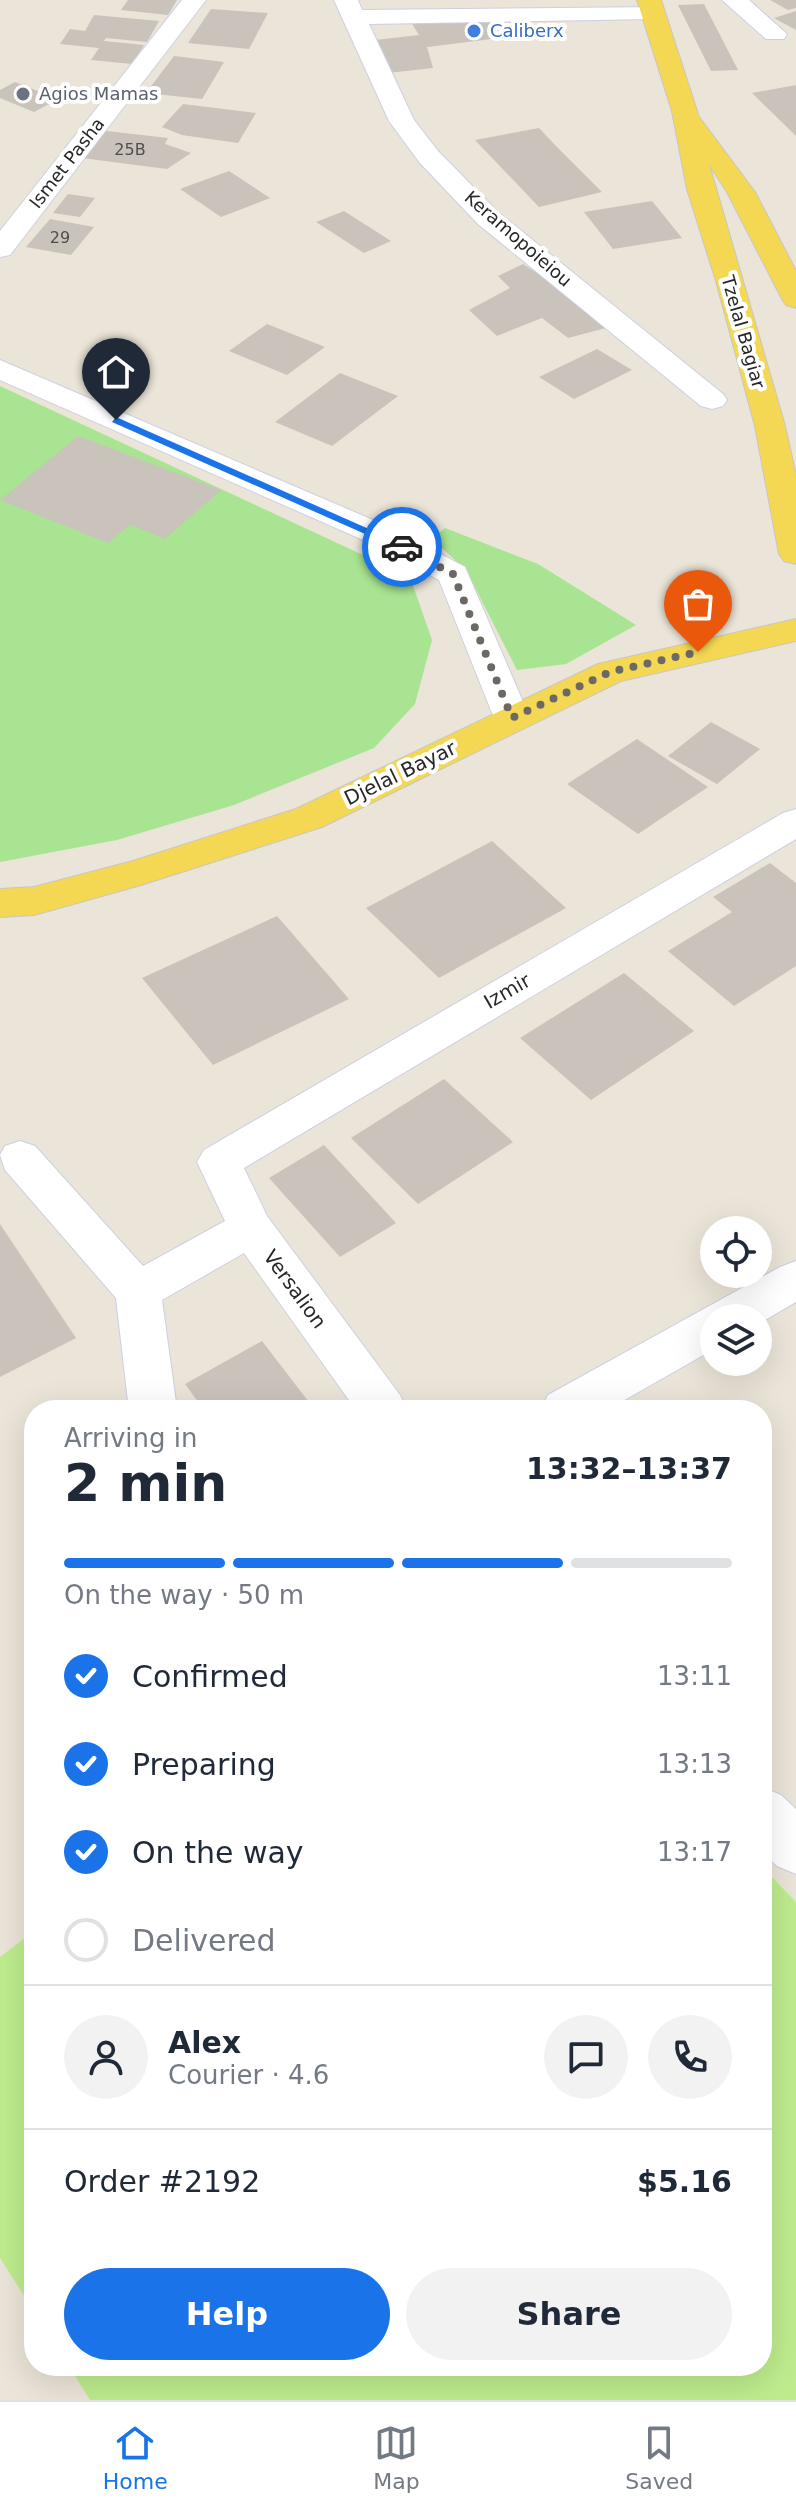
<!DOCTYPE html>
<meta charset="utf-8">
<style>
body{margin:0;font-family:"DejaVu Sans",sans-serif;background:#f2f2f3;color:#1f2937;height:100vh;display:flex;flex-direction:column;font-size:30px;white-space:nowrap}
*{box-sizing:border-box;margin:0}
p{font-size:26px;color:#747a83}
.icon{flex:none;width:44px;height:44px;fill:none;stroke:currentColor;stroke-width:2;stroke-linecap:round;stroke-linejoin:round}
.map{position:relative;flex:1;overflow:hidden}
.details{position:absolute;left:24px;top:1400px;width:748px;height:976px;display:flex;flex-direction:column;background:#fff;border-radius:32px;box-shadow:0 8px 32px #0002}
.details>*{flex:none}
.tools{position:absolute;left:700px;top:1216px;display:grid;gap:16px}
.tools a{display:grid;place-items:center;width:72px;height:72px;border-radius:50%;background:#fff;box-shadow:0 8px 32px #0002;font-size:40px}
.pin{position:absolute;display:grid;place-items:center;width:68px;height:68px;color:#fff;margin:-82px -34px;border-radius:50% 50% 50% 0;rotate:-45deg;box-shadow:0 0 8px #0007}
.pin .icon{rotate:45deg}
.courier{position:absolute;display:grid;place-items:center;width:80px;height:80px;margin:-40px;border:6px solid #1a73e8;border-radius:50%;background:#fff;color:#222;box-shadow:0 2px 10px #0007}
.overview em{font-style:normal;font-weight:700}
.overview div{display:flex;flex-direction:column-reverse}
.overview{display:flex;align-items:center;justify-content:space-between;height:136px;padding:0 40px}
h1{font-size:52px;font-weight:700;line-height:60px}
.bar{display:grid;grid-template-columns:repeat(4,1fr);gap:12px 8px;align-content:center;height:96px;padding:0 40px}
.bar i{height:10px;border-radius:6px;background:#e0e1e3}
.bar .on{background:#1a73e8}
.bar p{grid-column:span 4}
.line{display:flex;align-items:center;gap:20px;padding:0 40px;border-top:2px solid #e0e1e3}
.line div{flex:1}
.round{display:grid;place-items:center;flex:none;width:84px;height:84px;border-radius:42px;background:#f2f2f3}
ol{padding:0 40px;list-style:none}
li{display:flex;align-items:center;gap:24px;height:88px}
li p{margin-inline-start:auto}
li .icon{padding:8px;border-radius:50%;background:#1a73e8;color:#fff;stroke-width:4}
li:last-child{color:#747a83}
li i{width:44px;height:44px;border:4px solid #e0e1e3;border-radius:50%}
.primary-button{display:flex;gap:16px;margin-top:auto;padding:16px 40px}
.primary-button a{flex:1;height:92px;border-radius:48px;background:#1a73e8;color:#fff;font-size:32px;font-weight:700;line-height:92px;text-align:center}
.primary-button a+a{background:#f2f2f3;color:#1f2937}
.dock{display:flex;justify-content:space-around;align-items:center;height:112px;border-top:2px solid #e0e1e3;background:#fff;font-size:22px;color:#747a83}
.dock a{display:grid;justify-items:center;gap:4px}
.dock .on{color:#1a73e8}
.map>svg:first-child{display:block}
.green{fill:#a9e492}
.pitch{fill:#beec8d}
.building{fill:#c9c3bb}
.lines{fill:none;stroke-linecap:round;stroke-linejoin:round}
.minor-casing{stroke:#cdd0e1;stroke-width:2}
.major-casing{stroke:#c7c7c7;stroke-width:2}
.minor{fill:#fff;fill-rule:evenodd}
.major{fill:#f4d853;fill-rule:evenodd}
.route{fill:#1a73e8}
.done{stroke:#6c6965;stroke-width:8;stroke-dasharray:0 14.4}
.shop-dot{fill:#3f7fe0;stroke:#fff;stroke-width:3}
.worship-dot{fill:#6b7280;stroke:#fff;stroke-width:3}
.labels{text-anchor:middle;stroke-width:8;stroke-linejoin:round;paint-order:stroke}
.number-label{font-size:16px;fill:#504e4c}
.far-shop-label{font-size:18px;fill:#366cbe;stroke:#fff;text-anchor:start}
.far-worship-label{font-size:18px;fill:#5b616d;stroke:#fff;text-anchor:start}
.far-street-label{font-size:18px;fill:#272727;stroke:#fff}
.street-label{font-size:20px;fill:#272727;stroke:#fff}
</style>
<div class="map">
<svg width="796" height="2400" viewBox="0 0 796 2400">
<rect width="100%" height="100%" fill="#ebe4d8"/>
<g class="green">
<polygon points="0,386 410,577 432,640 415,704 374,748 234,805 117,840 0,862"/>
<polygon points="445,528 538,564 636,625 566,664 517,670 466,570 432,539"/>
</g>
<g class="pitch">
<polygon points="762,1867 796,1902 796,2400 90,2400 69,2366 762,2366"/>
<polygon points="34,1931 34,2311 0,2258 0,1957"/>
</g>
<g class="building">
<polygon points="128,0 177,0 168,15 121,10"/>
<polygon points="770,0 796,0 796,8 788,10"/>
<polygon points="704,4 738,70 711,71 678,5"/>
<polygon points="211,9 268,13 249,49 188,43"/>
<polygon points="796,11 796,30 774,18"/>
<polygon points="94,15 159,21 147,42 106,38 104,41 144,45 132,64 91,60 99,48 60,44 70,29 85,31"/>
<polygon points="486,18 500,38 427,47 433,68 388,73 375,40 419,35 411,22"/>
<polygon points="174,56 224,62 202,99 146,93"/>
<polygon points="15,82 58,99 34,112 0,98 0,90"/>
<polygon points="796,85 796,136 752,93"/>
<polygon points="183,104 256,113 238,143 182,135 162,127"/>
<polygon points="539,128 556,146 602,192 539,207 475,140"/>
<polygon points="98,130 168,138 165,144 191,153 167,169 74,157"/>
<polygon points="229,171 270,198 221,217 180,189"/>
<polygon points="68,194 95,198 80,217 53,213"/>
<polygon points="652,201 682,238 613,249 584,212"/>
<polygon points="344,211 391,241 364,253 316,222"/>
<polygon points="50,219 94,227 71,255 26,247"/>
<polygon points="523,264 562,289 606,328 568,338 542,318 497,336 469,310 510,288 498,276"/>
<polygon points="267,324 325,347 287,375 229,351"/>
<polygon points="597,349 632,370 574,399 539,377"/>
<polygon points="340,373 398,396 332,446 275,422"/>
<polygon points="78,436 221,490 165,539 130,525 108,543 0,500"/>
<polygon points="711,722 760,749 717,784 668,756"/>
<polygon points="637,739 708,787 638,834 567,784"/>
<polygon points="492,841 566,908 439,978 366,908"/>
<polygon points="770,863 796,883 796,966 734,1006 668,951 732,912 713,897"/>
<polygon points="277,916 349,999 213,1065 142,978"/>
<polygon points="624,973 694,1031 591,1100 520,1038"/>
<polygon points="444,1079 513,1142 418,1204 351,1138"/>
<polygon points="324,1145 396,1223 340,1257 269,1178"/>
<polygon points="0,1224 76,1338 0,1377"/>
<polygon points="262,1341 315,1410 204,1410 185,1384"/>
</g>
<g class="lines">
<g class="minor-casing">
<g id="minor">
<polygon points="182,0 206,0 10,255 0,257 0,231"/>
<polygon points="334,0 358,0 362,10 660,7 664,12 660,17 652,19 369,24 414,120 438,151 498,212 723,394 727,400 723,406 712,409 701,406 478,224 420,163 389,121"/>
<polygon points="722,0 749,0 787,34 784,39 766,39"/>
<polygon points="0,360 394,529 465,567 530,718 525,726 512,730 499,726 494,718 439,580 370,543 0,380"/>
<polygon points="796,809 796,839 244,1168 267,1216 400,1395 407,1410 356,1410 244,1253 162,1300 177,1410 129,1410 116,1298 5,1170 0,1155 5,1146 20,1141 35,1146 143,1266 225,1221 197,1162 204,1150 783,813"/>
<polygon points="796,1261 796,1302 758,1324 758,1318 714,1318 714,1349 607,1410 541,1410 548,1395 780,1267"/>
<polygon points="762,1787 781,1795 796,1809 796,1874 777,1866 762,1852"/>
</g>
</g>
<g class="major-casing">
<g id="major">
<polygon points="637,0 661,0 699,117 755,192 796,271 796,308 786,305 782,299 727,192 709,164 785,426 796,476 796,564 784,561 779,554 755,426 716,281 687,189 672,111"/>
<polygon points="796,619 796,641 621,681 322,827 141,885 34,915 0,917 0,889 34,887 133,861 296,809 598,664"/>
</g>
</g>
<use href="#minor" class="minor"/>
<use href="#major" class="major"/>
</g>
<polygon class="route" points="116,417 405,545 407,547 399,549 112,422"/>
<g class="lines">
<polyline class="done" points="402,547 453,574 512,718 610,672 698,652"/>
</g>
<circle class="shop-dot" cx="474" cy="31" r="8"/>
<circle class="worship-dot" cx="23" cy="94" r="8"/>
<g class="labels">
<g class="number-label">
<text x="130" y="155">25B</text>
<text x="60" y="243">29</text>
</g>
<g class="far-shop-label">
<text x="490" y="37">Caliberx</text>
</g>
<g class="far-worship-label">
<text x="39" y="100">Agios Mamas</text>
</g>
<g class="far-street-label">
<text transform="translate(67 163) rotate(-52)" y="6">Ismet Pasha</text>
<text transform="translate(518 239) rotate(41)" y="6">Keramopoieiou</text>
<text transform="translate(743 332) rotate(74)" y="6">Tzelal Bagiar</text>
</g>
<g class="street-label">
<text transform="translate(400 773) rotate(-26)" y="7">Djelal Bayar</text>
<text transform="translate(507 991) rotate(-30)" y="7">Izmir</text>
<text transform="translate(295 1289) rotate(54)" y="7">Versalion</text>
</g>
</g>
</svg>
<div class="tools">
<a><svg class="icon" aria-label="locate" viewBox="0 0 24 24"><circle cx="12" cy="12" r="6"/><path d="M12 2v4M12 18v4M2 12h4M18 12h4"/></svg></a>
<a><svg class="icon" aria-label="layers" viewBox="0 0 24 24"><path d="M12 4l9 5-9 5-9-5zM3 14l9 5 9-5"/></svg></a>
</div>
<div class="pin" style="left:698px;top:652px;background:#ea580c"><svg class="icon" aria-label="bag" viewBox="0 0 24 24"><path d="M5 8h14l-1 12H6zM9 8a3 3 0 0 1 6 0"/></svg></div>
<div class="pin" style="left:116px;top:420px;background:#1f2937"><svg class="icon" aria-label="home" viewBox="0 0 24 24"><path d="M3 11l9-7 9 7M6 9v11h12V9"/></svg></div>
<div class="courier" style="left:402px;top:547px"><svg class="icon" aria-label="car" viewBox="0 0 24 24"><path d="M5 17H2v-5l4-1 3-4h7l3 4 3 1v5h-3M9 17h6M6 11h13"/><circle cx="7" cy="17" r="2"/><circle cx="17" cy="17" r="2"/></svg></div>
<section class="details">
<div class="overview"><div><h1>2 min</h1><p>Arriving in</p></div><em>13:32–13:37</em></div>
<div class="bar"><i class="on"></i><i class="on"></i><i class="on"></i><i></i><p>On the way · 50 m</p></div>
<ol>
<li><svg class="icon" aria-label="check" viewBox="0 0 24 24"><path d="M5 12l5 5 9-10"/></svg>Confirmed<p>13:11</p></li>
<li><svg class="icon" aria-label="check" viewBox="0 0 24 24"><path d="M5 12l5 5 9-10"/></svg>Preparing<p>13:13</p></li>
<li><svg class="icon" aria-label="check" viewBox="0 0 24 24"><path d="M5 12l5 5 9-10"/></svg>On the way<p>13:17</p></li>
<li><i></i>Delivered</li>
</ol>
<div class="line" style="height:144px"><a class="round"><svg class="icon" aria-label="person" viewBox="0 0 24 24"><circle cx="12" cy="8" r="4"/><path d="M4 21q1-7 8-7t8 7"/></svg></a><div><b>Alex</b><p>Courier · 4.6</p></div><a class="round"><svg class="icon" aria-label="chat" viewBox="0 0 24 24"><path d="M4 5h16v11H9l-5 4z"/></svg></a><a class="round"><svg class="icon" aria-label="phone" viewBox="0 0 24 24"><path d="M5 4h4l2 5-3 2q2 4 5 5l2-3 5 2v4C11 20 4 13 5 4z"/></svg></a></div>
<div class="line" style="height:104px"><div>Order #2192</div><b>$5.16</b></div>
<div class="primary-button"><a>Help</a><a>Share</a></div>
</section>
</div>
<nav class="dock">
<a class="on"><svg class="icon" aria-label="home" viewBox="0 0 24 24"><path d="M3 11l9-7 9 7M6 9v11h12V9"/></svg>Home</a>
<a><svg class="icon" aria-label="map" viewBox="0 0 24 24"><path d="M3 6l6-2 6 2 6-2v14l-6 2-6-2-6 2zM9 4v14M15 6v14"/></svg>Map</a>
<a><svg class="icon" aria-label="saved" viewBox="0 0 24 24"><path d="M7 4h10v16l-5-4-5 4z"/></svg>Saved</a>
</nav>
